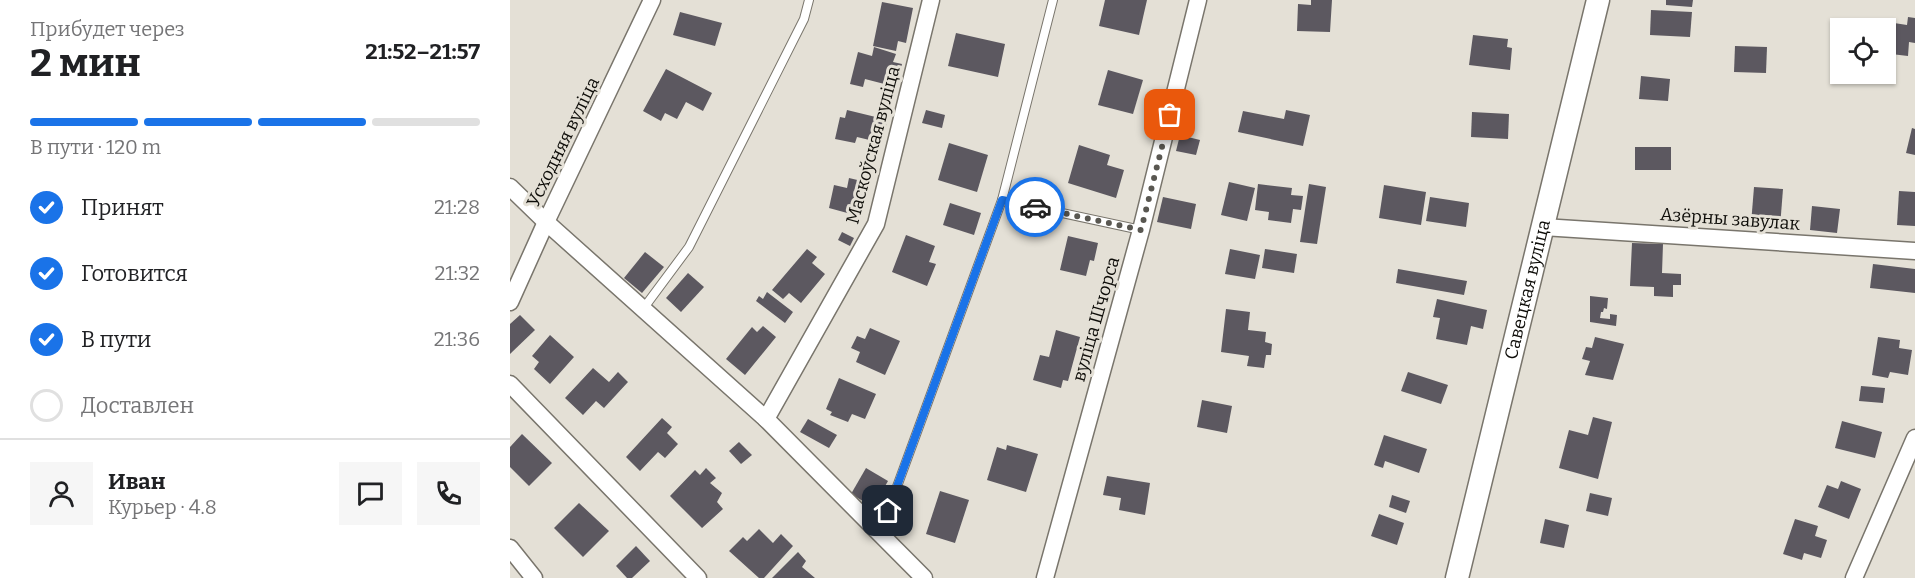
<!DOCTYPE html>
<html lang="ru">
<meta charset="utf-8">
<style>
body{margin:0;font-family:Bitter,serif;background:#f6f6f6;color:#202124;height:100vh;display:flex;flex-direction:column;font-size:22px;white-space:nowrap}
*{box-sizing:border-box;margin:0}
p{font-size:20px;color:#757577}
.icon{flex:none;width:33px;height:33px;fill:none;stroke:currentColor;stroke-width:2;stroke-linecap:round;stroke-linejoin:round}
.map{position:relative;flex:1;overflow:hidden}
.drawer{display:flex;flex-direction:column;background:#fff;width:510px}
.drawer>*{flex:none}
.fabs{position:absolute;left:1320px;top:18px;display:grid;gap:12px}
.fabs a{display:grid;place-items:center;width:66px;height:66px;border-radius:0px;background:#fff;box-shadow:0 2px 4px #0004;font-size:30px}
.pin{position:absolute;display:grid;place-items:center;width:51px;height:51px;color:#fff;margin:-26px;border-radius:12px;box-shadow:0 3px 9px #0006}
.courier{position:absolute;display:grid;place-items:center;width:60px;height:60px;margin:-30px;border:4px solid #1a73e8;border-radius:50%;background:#fff;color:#222;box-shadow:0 2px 8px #0007}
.headline em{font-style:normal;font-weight:700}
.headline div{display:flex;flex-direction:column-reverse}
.headline{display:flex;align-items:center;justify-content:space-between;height:102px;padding:0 30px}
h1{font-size:39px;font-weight:700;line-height:45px}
.bar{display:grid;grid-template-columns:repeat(4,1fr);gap:9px 6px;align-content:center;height:72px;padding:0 30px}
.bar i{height:8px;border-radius:4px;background:#e0e0e0}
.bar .selected{background:#1a73e8}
.bar p{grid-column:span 4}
.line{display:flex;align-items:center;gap:15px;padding:0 30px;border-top:2px solid #e0e0e0}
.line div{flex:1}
.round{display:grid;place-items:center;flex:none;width:63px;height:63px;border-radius:0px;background:#f6f6f6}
ol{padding:0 30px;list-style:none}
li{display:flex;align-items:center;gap:18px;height:66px}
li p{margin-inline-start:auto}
li .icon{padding:6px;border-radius:50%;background:#1a73e8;color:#fff;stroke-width:4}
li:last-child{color:#757577}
li i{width:33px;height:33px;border:3px solid #e0e0e0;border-radius:50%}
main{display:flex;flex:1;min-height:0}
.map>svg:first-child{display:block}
.building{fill:#5c5860}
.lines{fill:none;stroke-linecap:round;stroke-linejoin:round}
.lane-casing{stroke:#79756c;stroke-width:10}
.street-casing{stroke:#79756c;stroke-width:19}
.secondary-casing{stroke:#79756c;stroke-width:25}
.lane{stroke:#fff;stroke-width:8}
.street{stroke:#fff;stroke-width:16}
.secondary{stroke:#fff;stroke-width:22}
.done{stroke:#595751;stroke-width:6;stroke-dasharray:0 10.8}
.route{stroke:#1a73e8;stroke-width:8}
.labels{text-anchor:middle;stroke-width:6;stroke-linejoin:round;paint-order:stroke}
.street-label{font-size:18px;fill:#0e0d09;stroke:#e4e0d6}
</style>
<main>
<section class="drawer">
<div class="headline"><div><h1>2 мин</h1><p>Прибудет через</p></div><em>21:52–21:57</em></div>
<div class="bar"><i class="selected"></i><i class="selected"></i><i class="selected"></i><i></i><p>В пути · 120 m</p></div>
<ol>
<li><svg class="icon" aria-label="check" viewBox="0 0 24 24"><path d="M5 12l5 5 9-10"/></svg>Принят<p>21:28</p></li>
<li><svg class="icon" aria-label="check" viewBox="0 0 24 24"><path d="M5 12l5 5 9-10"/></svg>Готовится<p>21:32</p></li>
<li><svg class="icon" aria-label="check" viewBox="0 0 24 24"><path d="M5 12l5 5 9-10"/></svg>В пути<p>21:36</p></li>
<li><i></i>Доставлен</li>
</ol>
<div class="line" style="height:108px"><a class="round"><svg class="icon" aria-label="person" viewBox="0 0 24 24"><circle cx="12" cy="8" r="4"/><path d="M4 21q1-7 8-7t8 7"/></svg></a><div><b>Иван</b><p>Курьер · 4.8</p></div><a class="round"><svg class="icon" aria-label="chat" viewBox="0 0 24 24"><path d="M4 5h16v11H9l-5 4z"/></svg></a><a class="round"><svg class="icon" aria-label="phone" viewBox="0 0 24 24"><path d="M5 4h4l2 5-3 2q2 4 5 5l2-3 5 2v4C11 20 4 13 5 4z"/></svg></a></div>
</section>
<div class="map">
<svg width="1405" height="578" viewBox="0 0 1405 578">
<rect width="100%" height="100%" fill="#e4e0d6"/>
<g class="building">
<polygon points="595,0 637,0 629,35 589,26"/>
<polygon points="801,0 822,0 820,32 787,31 788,4 801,5"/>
<polygon points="1156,0 1183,0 1182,7 1156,5"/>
<polygon points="372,2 403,8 396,43 388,41 386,51 363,46"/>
<polygon points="1141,10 1182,12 1180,37 1140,35"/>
<polygon points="170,12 212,23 205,46 163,35"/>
<polygon points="1398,17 1405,18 1405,43 1399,42 1398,56 1381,54 1384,23 1397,25"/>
<polygon points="446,33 495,44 488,77 438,66"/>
<polygon points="963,35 998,39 997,47 1002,48 1000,70 959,65"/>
<polygon points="1225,46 1257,47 1256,73 1224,72"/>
<polygon points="364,47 386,54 383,62 392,64 386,87 355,79 353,87 340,84 348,52 362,56"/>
<polygon points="156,69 202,93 193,111 176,102 167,119 155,113 151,121 133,111"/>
<polygon points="598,70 633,80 623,114 588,105"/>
<polygon points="1131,76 1160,79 1158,101 1129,99"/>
<polygon points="337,110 378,120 372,143 347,137 345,143 325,139 330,117 335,118"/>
<polygon points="416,110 435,115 432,128 412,123"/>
<polygon points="776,110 800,115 793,146 728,132 733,111 774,119"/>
<polygon points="962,112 999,114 998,139 961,137"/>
<polygon points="1402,128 1405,129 1405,155 1396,153"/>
<polygon points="670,135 690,140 686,155 666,151"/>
<polygon points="439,143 478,155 467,192 428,180"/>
<polygon points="569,145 600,155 597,165 614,170 606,198 558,183"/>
<rect x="1125" y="147" width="36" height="23"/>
<polygon points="339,178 360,183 352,217 319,208 324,185 337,188"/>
<polygon points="719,182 745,188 737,221 711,215"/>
<polygon points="748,184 782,188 781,195 793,196 791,210 783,209 781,223 758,220 759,212 745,210"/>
<polygon points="799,184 816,187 807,244 790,242"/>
<polygon points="874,185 916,192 911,225 869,218"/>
<polygon points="1244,187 1273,189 1270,227 1241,224"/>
<polygon points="1389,191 1405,192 1405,226 1387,225"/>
<polygon points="653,197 686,204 681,229 647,222"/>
<polygon points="920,197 959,203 956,227 916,221"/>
<polygon points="440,203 471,213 464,235 433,225"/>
<polygon points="1302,206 1330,209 1327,233 1300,230"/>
<polygon points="332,232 344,238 340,246 328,240"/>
<polygon points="396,235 425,246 419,262 426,264 417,286 382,272"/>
<polygon points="558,236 588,243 584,261 580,260 576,276 550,270"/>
<polygon points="1122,243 1153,244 1152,273 1171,274 1171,285 1163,285 1163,297 1144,296 1144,287 1120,286"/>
<polygon points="297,249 307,257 302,263 315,274 291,303 279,293 273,299 262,290"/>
<polygon points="720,249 750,255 745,279 715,274"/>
<polygon points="755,249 787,254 784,273 752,268"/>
<polygon points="135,252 154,267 132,293 114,278"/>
<polygon points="1363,264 1405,269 1405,293 1360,288"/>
<polygon points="888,269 957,281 954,295 886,283"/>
<polygon points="178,273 194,287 171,312 156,298"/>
<polygon points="257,292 283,312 275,323 246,301 249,296 253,299"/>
<polygon points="1080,296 1098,298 1097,309 1094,308 1093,312 1091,312 1090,318 1100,319 1100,314 1107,315 1106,326 1080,322"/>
<polygon points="927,299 977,310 973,329 961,326 957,345 926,339 930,318 923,317"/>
<polygon points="716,309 740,312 738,330 756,332 755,342 762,344 761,355 756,355 754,368 737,366 739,356 711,352"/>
<polygon points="10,315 25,330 0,354 0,324"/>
<polygon points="253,326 266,337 235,375 216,359 242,327 247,332"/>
<polygon points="360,328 390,341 375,375 346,362 350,352 341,348 347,336 355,339"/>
<polygon points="546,330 570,337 558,381 553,380 551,388 523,380 530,355 539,357"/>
<polygon points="40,335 64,357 40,384 24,369 29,362 22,356"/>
<polygon points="1085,337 1114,344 1103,380 1075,375 1080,361 1072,359 1076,347 1082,348"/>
<polygon points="1368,337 1390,340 1389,348 1402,350 1398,375 1380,372 1378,378 1362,375"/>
<polygon points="83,368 99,382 108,372 118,382 94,408 86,401 73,415 55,398"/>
<polygon points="898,372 938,385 931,404 891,391"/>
<polygon points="329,378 366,394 355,419 342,414 338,422 320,415 322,412 316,409"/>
<polygon points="1351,386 1375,388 1373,403 1349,401"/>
<polygon points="692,400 722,406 717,433 687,427"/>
<polygon points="1083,417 1102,422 1088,479 1049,468 1059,430 1078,435"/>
<polygon points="152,418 162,427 157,433 168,444 155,458 148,452 130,471 116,457"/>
<polygon points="298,419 327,435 319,448 290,432"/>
<polygon points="1332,421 1372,432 1365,458 1325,448"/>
<polygon points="12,434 42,463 19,486 0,467 0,447"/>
<polygon points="874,435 917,449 909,473 875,461 873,468 864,465"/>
<polygon points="229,442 242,455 231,464 219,451"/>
<polygon points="497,445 528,454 516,492 477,480 487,447 496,450"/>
<polygon points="196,468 206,478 200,483 212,493 207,502 213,509 192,528 160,496 185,470 190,475"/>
<polygon points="356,468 378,481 363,507 341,494"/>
<polygon points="597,476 640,483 635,515 609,510 611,498 593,495"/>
<polygon points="1331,481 1351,489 1339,519 1308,507 1317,485 1328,489"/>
<polygon points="430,491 459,500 445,543 416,534"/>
<polygon points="1080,493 1102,498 1098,516 1076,511"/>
<polygon points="882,495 900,501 896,513 879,507"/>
<polygon points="69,503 99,531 73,557 44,528"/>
<polygon points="869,514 894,523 887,545 861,536"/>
<polygon points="1035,519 1059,525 1054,548 1030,543"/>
<polygon points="1285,519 1308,526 1305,536 1317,540 1311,558 1294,553 1292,560 1273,554"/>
<polygon points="249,529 263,543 271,534 283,546 254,578 249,578 219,551 233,537 237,541"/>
<polygon points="126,546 140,561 122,578 117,578 106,566"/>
<polygon points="288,552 296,561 292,567 305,578 262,578"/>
</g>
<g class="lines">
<g class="lane-casing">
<g id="lane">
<polyline points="492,200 631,230"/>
<polyline points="133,309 179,247 294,19 299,0"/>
<polyline points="370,533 492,200 543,0"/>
</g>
</g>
<g class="street-casing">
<g id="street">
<polyline points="0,187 36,222 256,419 414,578"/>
<polyline points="1033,227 1405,251"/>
<polyline points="0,302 36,222 142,0"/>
<polyline points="0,384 188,578"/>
<polyline points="256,419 366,224 421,0"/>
<polyline points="0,548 24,578"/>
<polyline points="535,578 631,230 688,0"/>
<polyline points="1344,578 1405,438"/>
</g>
</g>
<g class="secondary-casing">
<g id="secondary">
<path id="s1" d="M947,578L1088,0"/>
</g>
</g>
<use href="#lane" class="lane"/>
<use href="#street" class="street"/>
<use href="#secondary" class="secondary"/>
</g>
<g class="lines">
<polyline class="done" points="525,207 631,230 660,115"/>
<polyline class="route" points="378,511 492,200 525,207"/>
</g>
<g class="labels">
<g class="street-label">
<text transform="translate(53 142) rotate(-64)" y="6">Усходняя вуліца</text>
<text transform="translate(363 145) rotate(-75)" y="6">Маскоўская вуліца</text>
<text transform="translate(1220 219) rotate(4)" y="6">Азёрны завулак</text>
<text dy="6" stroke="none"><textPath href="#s1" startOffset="297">Савецкая вуліца</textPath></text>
<text transform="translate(586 319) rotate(-74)" y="6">вуліца Шчорса</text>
</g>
</g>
</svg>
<div class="fabs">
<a><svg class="icon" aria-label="locate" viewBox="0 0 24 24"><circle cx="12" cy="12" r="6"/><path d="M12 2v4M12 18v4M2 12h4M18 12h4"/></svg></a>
</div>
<div class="pin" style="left:660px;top:115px;background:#ea580c"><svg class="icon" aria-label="bag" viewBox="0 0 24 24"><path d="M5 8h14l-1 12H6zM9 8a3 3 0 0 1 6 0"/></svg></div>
<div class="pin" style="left:378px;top:511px;background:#1f2937"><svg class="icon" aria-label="home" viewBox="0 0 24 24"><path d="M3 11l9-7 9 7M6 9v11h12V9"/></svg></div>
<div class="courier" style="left:525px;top:207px"><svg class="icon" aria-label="car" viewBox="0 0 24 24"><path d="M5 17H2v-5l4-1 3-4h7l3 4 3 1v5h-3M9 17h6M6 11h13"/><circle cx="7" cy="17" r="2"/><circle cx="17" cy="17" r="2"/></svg></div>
</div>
</main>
